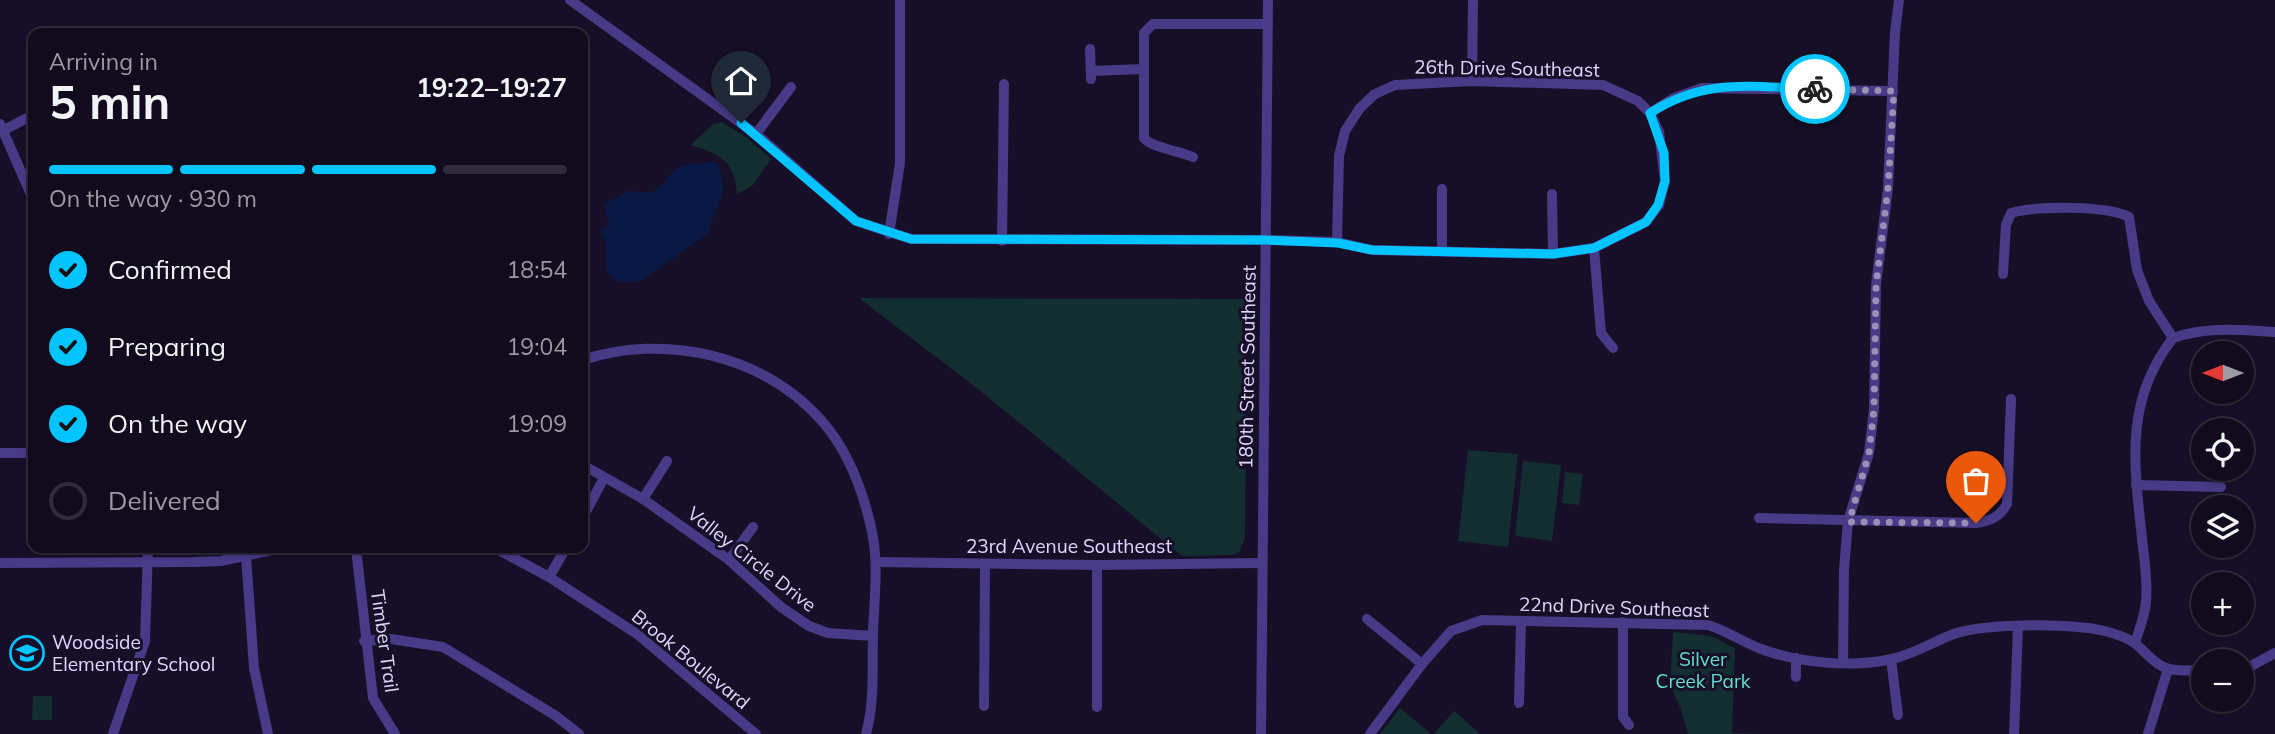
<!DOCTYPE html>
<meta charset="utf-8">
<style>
body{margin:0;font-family:Mulish,sans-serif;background:#1a1426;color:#f1f3f6;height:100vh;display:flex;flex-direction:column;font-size:26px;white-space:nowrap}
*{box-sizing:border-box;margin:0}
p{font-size:23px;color:#9c9ba4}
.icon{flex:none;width:38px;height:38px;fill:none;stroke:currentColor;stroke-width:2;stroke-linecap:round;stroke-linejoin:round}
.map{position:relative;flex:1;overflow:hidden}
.panel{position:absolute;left:28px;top:28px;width:560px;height:525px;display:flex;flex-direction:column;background:#110b1d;border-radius:14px;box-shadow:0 2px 5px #0004,0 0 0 2px #302b3b}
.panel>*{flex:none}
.needle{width:46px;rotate:270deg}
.fabs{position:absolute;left:2191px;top:341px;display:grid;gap:14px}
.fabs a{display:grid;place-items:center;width:63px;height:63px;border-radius:50%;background:#110b1d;box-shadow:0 2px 5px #0004,0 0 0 2px #302b3b;font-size:35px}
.pin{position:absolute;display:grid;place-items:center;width:60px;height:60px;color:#fff;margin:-72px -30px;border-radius:50% 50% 50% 0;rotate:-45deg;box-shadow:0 0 7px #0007}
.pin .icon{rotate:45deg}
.courier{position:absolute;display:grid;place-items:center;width:70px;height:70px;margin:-35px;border:5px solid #02c5ff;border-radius:50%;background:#fff;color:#222;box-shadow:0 2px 9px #0007}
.summary em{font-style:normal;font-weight:700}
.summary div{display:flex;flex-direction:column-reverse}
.summary{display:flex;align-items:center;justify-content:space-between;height:119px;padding:0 21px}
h1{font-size:46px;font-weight:700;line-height:52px}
.bar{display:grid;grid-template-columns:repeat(4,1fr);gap:10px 7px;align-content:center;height:84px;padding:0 21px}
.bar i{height:9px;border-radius:5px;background:#302b3b}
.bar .on{background:#02c5ff}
.bar p{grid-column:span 4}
ol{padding:0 21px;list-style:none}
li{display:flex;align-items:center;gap:21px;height:77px}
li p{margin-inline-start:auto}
li .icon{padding:7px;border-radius:50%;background:#02c5ff;color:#111;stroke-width:4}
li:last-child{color:#9c9ba4}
li i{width:38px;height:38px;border:4px solid #302b3b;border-radius:50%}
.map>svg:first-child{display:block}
.green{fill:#122e31}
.water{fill:#0a1846}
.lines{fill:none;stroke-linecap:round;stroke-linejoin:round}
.minor{stroke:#473a86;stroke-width:10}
.done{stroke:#9a90b3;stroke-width:7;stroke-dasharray:0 12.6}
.route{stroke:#02c5ff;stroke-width:9}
.labels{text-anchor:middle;stroke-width:6;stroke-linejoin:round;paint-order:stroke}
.street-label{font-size:19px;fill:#e0d6ff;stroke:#170f27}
.poi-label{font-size:19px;fill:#e0d6ff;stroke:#170f27;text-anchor:start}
.park-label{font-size:19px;fill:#60e0d1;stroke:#170f27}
</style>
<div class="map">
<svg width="2275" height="734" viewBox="0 0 2275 734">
<rect width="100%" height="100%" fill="#170f27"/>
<g class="green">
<path d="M722,122L746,137L771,159L753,185L737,194C735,160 719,154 691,145L713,124Z"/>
<polygon points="859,298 1247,299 1245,538 1239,552 1232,555 1182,556 978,389"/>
<polygon points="1468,450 1518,454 1508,547 1458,541"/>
<polygon points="1523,461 1561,465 1552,541 1515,536"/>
<polygon points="1565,472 1583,474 1579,505 1562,503"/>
<polygon points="1673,632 1711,636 1735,648 1732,733 1761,734 1688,734 1681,709 1670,686"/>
<polygon points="33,696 52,696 52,720 32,720"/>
<polygon points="1400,708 1431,734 1380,734"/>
<polygon points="1454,711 1480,734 1434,734"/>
</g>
<path class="water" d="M705,162L717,163C733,194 715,203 708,233L641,281L619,282L607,273L605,239L601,236L602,228L609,226L604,206C611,197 621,198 628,190C668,200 659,175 682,166C689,164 698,164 705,162Z"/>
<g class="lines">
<g class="minor">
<polyline points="570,0 756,134 856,221 911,239 1266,240 1337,242 1372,250 1553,254 1594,248 1646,222 1659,205 1665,181 1659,132 1650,113 1638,101 1603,85 1472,81 1395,85 1375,94 1360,108 1345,131 1339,156 1337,242"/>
<polyline points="1090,49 1091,79"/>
<polyline points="1091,71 1144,69"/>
<polyline points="1472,81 1473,0"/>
<polyline points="1650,113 1674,98 1702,88 1893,91"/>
<polyline points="0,124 33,199"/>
<polyline points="0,132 33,115"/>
<polyline points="756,134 791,87"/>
<path d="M1193,157C1179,151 1150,147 1144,138V33L1153,24H1268"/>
<polyline points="1552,194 1553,254"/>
<polyline points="889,234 900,163 900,0"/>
<polyline points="1002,241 1004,84"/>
<polyline points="1594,248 1601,333 1613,348"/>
<polyline points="1442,251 1442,189"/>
<path d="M2003,274L2006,225L2011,213C2037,206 2106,205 2129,217L2137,270L2149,301L2173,338"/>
<path d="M2173,338C2207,326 2240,330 2275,332"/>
<path d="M583,360C665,333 764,355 822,421C849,452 864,494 872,532C879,565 874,600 873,633C872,667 875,701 866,734"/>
<polyline points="0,453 33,453"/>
<polyline points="583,465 643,499 729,560 781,607 809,626 828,633 873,636"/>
<polyline points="2136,485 2221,487"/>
<polyline points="643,499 667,461"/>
<polyline points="583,517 604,478"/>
<path d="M1759,518L1976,523C1990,521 2000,517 2007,504L2011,399"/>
<polyline points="356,548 373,698 395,734"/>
<polyline points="495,548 549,577 637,634 756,734"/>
<polyline points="246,556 254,668 268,734"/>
<polyline points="729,560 753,527"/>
<polyline points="876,562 1097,565 1261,563"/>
<polyline points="0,563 194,562 221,561 281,548"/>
<polyline points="549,577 566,548"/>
<polyline points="1367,619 1422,664"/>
<polyline points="1623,622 1623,717 1629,725"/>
<polyline points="364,641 391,639 443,647 556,716 579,734"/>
<path d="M2135,643C2139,630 2145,615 2146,602C2148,580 2144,559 2142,538C2134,464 2124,401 2173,338"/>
<polyline points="1796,658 1796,677"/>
<polyline points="1891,659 1898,715"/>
<polyline points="1843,662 1844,570 1848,521 1869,453 1874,409 1876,285 1888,188 1895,32 1899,0"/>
<polyline points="2242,671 2275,653"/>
<polyline points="1519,703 1521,621"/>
<polyline points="984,706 985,565"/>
<polyline points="1097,707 1097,565"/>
<polyline points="113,734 145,641 148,548"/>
<polyline points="1261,734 1268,0"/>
<path d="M1370,734L1422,664L1451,631L1482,620L1708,625C1727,631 1743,642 1761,649C1799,663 1852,668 1892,659C1914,654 1931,643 1951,635C1979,624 2047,624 2078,627C2096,628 2118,633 2133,642C2145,650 2152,663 2166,668C2176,672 2192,670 2203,670"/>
<polyline points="2014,734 2018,627"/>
<polyline points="2148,734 2168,669"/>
</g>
</g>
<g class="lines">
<polyline class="done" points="1815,89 1894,91 1888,188 1876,285 1874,409 1869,453 1849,522 1976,523"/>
<path class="route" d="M741,123L856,221L911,239L1266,240L1338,243L1372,250L1553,254L1594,248L1646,222L1658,205L1665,181L1664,153L1650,113C1707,77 1751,87 1815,89"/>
</g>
<defs>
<g id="school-ring" transform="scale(1.75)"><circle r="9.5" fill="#170f27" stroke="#02c5ff" stroke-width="1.5"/><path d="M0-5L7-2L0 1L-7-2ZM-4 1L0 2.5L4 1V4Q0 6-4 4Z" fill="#02c5ff"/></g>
</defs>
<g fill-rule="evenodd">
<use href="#school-ring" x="27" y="653"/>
</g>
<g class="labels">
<g class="street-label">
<text transform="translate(1507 68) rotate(1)" y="7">26th Drive Southeast</text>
<text transform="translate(1247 367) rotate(-89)" y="7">180th Street Southeast</text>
<text x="1069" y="553">23rd Avenue Southeast</text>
<text transform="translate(752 559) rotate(38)" y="7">Valley Circle Drive</text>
<text transform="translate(1614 607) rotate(2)" y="7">22nd Drive Southeast</text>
<text transform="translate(385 641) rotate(82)" y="7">Timber Trail</text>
<text transform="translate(691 659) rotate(39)" y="7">Brook Boulevard</text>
</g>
<g class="poi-label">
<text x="52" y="649">Woodside<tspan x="52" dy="22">Elementary School</tspan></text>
</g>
<g class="park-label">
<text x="1703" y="666">Silver<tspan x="1703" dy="22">Creek Park</tspan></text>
</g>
</g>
</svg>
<div class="fabs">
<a><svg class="needle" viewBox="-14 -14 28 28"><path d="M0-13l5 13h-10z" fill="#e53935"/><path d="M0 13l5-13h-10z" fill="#9c9ba4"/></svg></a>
<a><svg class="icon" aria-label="locate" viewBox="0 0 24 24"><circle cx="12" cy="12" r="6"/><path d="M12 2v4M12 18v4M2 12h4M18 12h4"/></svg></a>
<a><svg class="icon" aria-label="layers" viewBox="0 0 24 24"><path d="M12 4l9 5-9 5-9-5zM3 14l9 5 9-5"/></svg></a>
<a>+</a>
<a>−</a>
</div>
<div class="pin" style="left:1976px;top:523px;background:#ea580c"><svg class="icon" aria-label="bag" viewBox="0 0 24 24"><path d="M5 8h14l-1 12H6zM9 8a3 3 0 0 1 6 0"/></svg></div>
<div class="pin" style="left:741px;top:123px;background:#1f2937"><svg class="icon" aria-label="home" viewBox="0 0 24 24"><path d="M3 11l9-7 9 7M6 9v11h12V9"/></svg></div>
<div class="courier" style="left:1815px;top:89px"><svg class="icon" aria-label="bike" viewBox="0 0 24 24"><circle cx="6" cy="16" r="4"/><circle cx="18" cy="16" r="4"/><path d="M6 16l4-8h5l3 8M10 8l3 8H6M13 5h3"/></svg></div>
<section class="panel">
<div class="summary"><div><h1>5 min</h1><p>Arriving in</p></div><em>19:22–19:27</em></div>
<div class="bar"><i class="on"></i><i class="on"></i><i class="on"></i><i></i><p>On the way · 930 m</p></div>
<ol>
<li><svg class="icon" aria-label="check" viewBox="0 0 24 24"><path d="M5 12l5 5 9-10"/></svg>Confirmed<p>18:54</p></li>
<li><svg class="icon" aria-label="check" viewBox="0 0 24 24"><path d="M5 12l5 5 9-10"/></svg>Preparing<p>19:04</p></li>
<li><svg class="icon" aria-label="check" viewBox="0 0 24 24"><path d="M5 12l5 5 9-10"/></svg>On the way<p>19:09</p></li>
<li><i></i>Delivered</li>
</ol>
</section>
</div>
